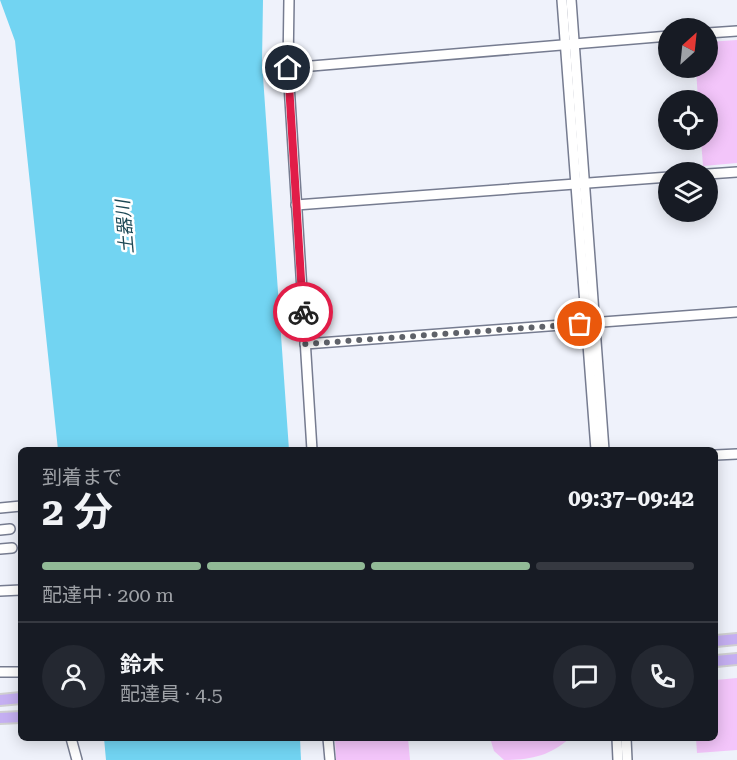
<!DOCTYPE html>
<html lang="ja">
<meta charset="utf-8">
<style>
body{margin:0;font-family:"Roboto Serif","Noto Sans JP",serif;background:#242831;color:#f1f3f6;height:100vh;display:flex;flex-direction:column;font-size:22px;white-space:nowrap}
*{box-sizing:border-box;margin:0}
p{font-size:20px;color:#9ea1a6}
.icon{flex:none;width:33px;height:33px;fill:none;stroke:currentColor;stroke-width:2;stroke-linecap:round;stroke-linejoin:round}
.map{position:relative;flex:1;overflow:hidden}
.panel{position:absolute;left:18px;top:447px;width:700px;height:294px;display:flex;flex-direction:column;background:#171b24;border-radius:9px;box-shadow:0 3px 15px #0003}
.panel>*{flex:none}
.needle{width:39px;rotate:27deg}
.controls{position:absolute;left:658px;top:18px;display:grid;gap:12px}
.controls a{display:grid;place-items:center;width:60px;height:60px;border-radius:50%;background:#171b24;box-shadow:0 3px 15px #0003;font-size:30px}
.pin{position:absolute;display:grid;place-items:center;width:51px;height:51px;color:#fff;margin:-26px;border:3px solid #fff;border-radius:50%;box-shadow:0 2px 6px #0007}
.courier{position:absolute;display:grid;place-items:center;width:60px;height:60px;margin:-30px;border:4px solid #e11d48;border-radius:50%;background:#fff;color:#222;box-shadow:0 2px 8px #0007}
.summary em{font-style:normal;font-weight:700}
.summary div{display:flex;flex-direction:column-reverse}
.summary{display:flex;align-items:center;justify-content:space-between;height:102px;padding:0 24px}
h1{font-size:39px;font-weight:700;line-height:45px}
.bar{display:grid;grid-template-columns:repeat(4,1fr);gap:9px 6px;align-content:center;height:72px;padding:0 24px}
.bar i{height:8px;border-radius:4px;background:#363941}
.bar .selected{background:#91ba96}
.bar p{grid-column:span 4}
.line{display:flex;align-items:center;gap:15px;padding:0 24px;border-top:2px solid #363941}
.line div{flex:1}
.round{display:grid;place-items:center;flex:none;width:63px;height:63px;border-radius:32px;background:#242831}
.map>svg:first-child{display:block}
.green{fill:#f3c5fa}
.water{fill:#72d4f2}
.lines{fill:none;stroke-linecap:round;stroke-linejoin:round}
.minor-casing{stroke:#767c90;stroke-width:12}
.major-casing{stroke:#d0d0d1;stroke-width:14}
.minor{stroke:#fff;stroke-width:9}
.major{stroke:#c5aff2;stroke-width:10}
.done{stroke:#5f6269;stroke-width:6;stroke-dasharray:0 10.8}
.route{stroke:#e11d48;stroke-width:8}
.labels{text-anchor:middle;stroke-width:5;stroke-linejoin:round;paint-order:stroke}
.water-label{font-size:18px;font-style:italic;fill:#1c4855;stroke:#fff}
</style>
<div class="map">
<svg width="737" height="760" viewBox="0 0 737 760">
<rect width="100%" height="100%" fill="#eff2fb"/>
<g class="green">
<polygon points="737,40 737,163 703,166 701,140 708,140 708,100 698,100 696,68 708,68 708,42"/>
<polygon points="737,678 737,750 697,753 696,738 716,738 716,680"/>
<polygon points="335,738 408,738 410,760 336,760"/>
<path d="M490,738H570C550,756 530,760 504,760L494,751Z"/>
</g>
<g class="water">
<polygon points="0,0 263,0 262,62 289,450 58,450 15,41"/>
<polygon points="104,738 300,738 301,760 106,760"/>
</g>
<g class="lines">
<g class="minor-casing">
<g id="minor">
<polyline points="289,0 288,68 312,450"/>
<polyline points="562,0 596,450"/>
<polyline points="571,0 604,450"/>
<polyline points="708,33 737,31"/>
<polyline points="288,68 669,36"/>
<polyline points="708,174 737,172"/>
<polyline points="296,205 669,177"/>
<polyline points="305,344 737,312"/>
<polyline points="716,455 737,454"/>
<polyline points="0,508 21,506"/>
<polyline points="0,530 10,529"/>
<polyline points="0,549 12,548"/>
<polyline points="0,591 21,590"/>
<polyline points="0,672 21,672"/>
<polyline points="71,738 77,760"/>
<polyline points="328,738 330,760"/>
<polyline points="617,738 618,760"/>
<polyline points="626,738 627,760"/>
</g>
</g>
<g class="major-casing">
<g id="major">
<polyline points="716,641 737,639"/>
<polyline points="716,661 737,659"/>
<polyline points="0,700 21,698"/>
<polyline points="0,718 21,717"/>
</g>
</g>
<use href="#minor" class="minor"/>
<use href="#major" class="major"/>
</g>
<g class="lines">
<polyline class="done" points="303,312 305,344 580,324"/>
<polyline class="route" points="288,68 303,312"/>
</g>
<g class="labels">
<g class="water-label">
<text transform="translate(125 227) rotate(-95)" y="6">土器川</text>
</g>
</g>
</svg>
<div class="controls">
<a><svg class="needle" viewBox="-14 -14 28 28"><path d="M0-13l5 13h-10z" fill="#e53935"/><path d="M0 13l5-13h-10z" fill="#9ea1a6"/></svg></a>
<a><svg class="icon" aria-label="locate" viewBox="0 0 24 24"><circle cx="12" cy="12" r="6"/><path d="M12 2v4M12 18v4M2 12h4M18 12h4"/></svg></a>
<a><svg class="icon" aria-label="layers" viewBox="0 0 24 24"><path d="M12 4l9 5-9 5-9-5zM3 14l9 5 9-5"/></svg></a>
</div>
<div class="pin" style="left:580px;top:324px;background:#ea580c"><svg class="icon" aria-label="bag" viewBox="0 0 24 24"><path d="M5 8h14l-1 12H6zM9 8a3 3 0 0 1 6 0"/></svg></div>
<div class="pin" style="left:288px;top:68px;background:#1f2937"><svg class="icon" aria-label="home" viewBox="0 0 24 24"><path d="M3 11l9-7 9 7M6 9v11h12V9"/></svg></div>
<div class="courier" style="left:303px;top:312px"><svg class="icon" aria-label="bike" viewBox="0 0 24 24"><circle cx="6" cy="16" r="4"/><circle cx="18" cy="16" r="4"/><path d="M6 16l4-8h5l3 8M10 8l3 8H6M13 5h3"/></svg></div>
<section class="panel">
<div class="summary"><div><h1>2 分</h1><p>到着まで</p></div><em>09:37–09:42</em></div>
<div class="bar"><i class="selected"></i><i class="selected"></i><i class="selected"></i><i></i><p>配達中 · 200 m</p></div>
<div class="line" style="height:108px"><a class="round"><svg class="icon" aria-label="person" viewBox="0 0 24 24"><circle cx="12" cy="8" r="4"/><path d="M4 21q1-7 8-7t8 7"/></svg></a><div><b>鈴木</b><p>配達員 · 4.5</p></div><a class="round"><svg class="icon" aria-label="chat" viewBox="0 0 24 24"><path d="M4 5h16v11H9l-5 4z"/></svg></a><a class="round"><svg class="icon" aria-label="phone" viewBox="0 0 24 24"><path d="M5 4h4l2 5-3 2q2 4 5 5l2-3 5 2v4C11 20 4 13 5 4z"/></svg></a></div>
</section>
</div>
